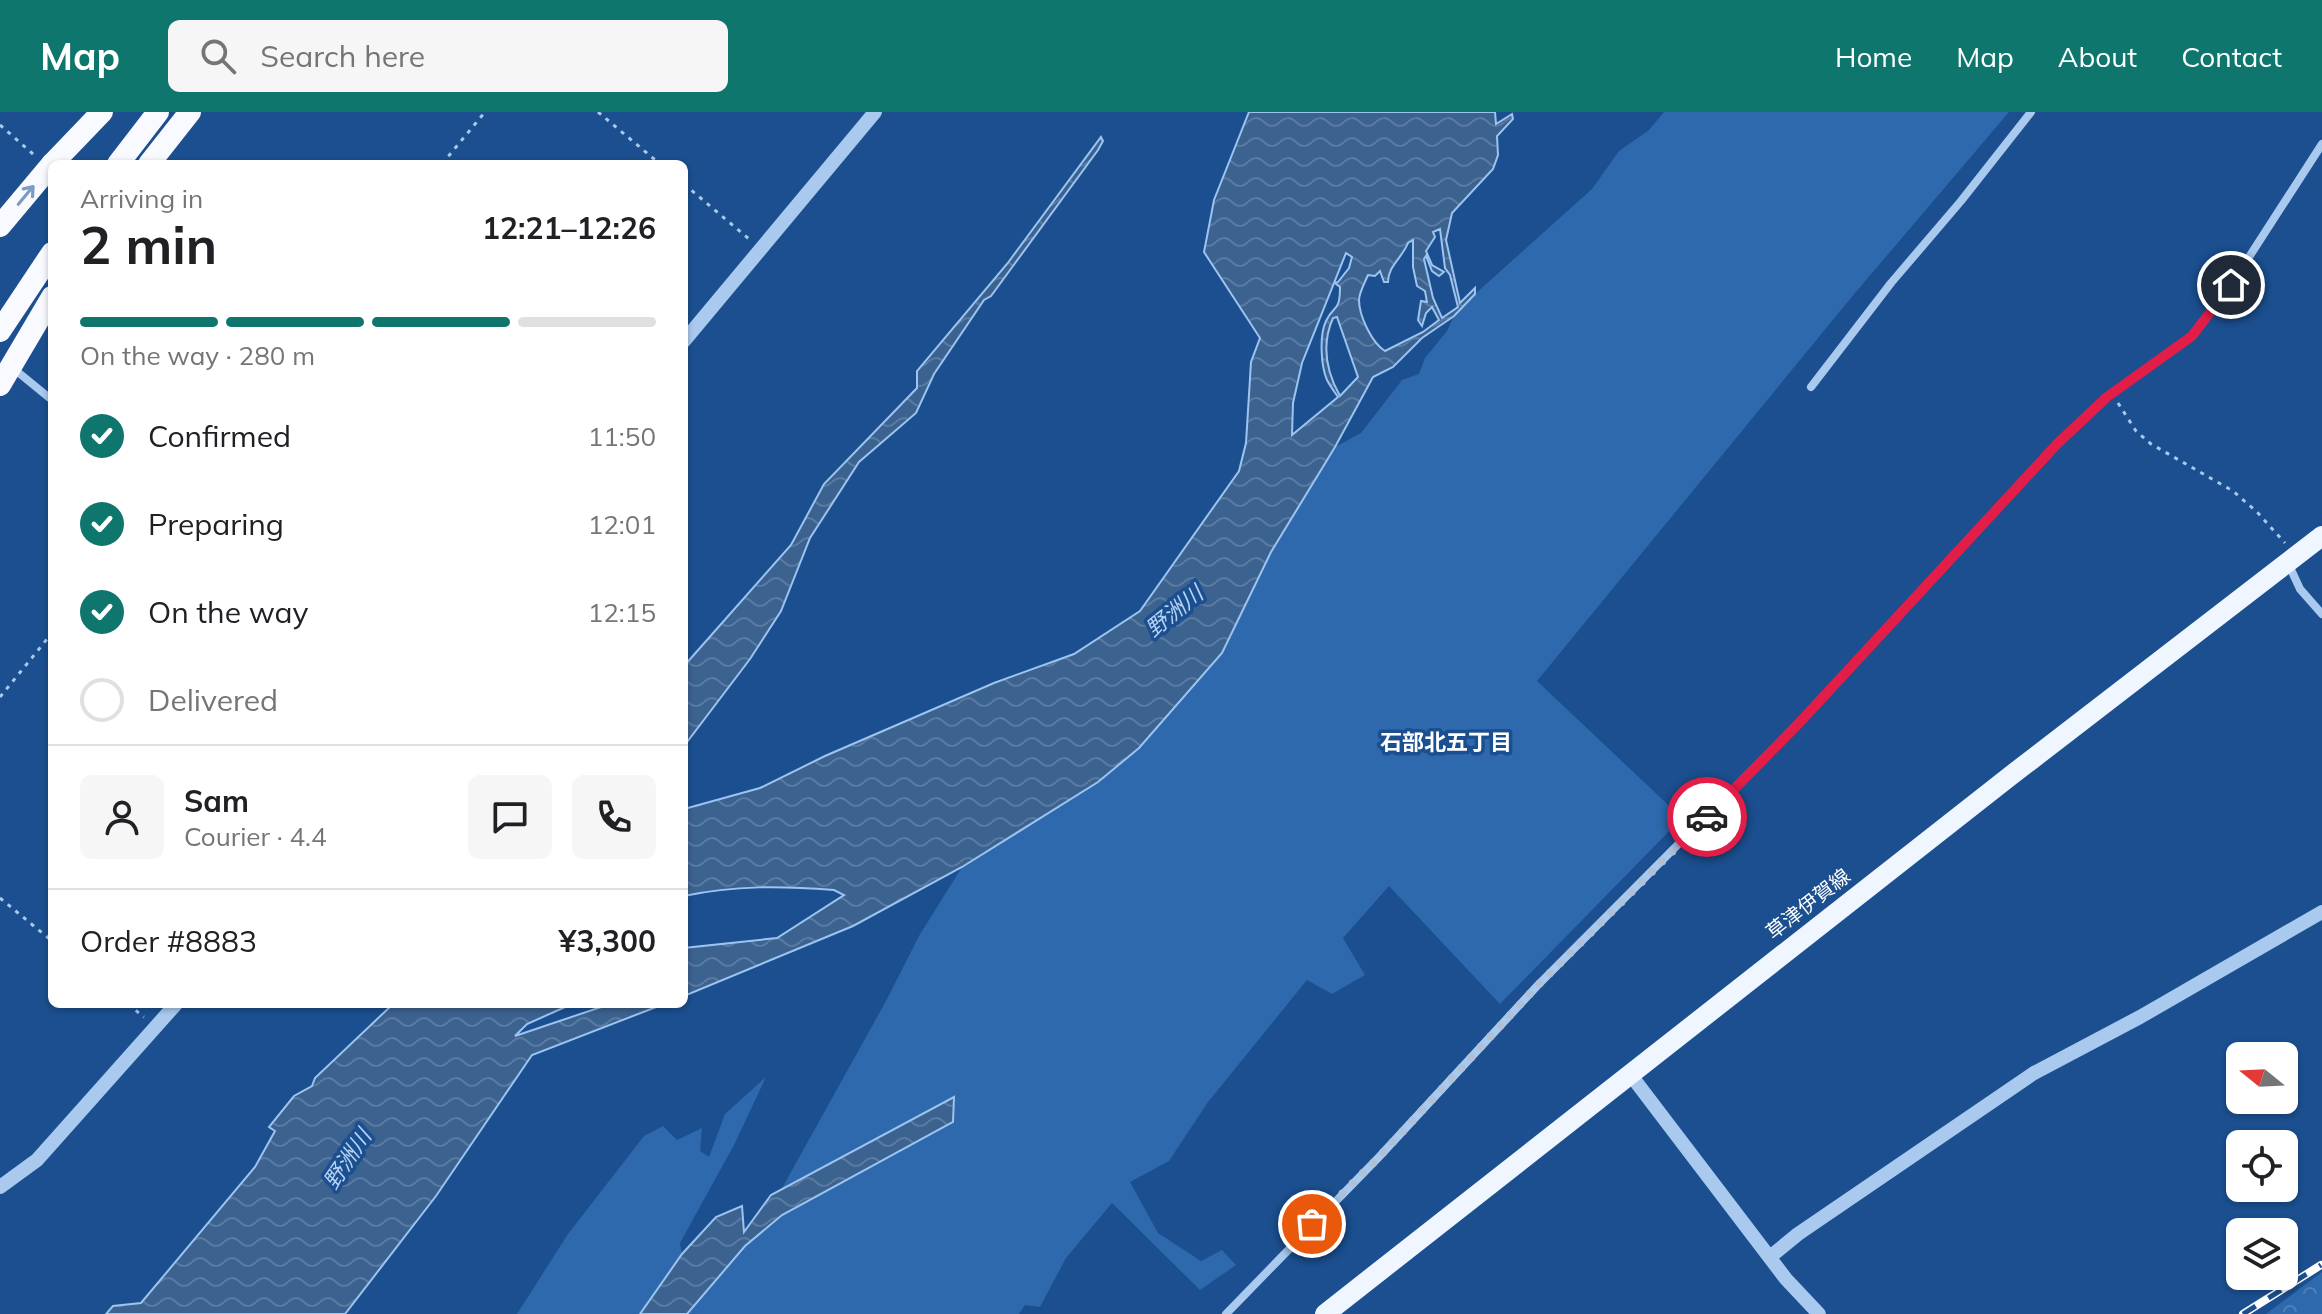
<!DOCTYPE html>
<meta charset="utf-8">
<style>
body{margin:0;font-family:Mulish,"Noto Sans JP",sans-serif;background:#f6f6f6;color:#202124;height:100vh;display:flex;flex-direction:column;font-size:30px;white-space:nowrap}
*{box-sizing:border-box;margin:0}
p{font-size:26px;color:#757577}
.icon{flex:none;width:44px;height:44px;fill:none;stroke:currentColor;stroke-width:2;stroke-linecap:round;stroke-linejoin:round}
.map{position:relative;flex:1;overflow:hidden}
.drawer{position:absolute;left:48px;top:48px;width:640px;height:848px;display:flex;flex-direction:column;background:#fff;border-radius:12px;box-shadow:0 2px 6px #0004}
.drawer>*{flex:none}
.needle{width:52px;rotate:288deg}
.fabs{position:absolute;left:2226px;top:930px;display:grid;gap:16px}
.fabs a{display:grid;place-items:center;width:72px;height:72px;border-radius:12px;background:#fff;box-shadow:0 2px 6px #0004;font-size:40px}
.pin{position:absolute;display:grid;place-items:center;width:68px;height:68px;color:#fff;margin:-34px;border:4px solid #fff;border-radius:50%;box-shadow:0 2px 8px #0007}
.courier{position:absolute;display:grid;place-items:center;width:80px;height:80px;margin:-40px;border:6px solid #e11d48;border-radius:50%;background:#fff;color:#222;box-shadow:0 2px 10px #0007}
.headline em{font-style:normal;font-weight:700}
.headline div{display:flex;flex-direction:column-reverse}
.headline{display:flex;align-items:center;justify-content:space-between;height:136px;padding:0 32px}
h1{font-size:52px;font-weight:700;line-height:60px}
.bar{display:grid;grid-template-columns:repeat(4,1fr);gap:12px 8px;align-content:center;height:96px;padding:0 32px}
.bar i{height:10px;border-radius:6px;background:#e0e0e0}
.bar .selected{background:#0f766e}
.bar p{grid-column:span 4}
.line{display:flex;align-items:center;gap:20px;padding:0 32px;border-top:2px solid #e0e0e0}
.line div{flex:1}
.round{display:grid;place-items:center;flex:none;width:84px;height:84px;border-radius:12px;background:#f6f6f6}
ol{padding:0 32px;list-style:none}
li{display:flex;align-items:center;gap:24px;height:88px}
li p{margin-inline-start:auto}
li .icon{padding:8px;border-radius:50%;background:#0f766e;color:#fff;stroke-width:4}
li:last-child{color:#757577}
li i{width:44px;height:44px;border:4px solid #e0e0e0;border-radius:50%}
header{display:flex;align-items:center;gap:48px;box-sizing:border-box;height:112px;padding:0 40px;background:#0f766e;color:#fff}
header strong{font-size:38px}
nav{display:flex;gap:44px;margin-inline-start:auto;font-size:28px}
.search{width:560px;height:72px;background:#f6f6f6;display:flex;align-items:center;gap:20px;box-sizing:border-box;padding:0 28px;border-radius:12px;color:#757577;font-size:30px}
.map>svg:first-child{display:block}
.green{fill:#2e69ad}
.forest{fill:url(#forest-crowns)}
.water{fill:url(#water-waves);stroke:#9cc4f0;stroke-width:2;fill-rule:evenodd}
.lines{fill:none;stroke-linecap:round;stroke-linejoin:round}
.path{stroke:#a9c9ee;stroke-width:3;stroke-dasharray:4 6;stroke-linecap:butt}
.minor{stroke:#a9c9ee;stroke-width:8}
.tertiary{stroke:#a9c9ee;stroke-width:14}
.primary{stroke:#f0f6ff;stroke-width:20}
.trunk{stroke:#f8faff;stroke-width:22}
.rail-casing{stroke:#fff;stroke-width:8}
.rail{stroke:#1b4f8f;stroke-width:5;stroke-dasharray:15;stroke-linecap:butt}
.oneway{stroke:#7e9cc1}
.done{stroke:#afc1d8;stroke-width:8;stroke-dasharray:0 14.4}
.route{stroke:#e11d48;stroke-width:10}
.labels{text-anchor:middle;stroke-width:7;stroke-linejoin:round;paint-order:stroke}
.street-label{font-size:20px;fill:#fff;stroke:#1b4f8f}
.water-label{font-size:22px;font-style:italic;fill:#b5d3f5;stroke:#1b4f8f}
.neighbourhood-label{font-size:22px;font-weight:bold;fill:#fff;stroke:#1b4f8f}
</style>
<header>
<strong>Map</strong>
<div class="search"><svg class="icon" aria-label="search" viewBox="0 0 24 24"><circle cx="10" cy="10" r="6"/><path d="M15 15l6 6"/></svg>Search here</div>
<nav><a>Home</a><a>Map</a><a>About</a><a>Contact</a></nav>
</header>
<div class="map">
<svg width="2322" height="1202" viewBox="0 0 2322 1202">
<defs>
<pattern id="forest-crowns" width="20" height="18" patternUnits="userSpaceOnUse" patternTransform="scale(2)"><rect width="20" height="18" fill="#2e69ad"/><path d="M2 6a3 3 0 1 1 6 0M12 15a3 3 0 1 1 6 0" fill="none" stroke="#4d80b9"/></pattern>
<pattern id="water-waves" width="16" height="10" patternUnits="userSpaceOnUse" patternTransform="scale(2)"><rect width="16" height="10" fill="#3c6290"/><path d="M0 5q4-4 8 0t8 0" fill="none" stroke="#597aa1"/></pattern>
</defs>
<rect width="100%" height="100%" fill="#1b4f8f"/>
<g class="green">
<polygon points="1664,0 2009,0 1850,187 1537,569 1682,706 1500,892 1389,774 1343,826 1365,863 1332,882 1307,868 1208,990 1169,1049 1130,1070 1158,1121 1201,1149 1222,1138 1236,1153 1200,1178 1112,1091 1066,1146 1040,1195 1025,1193 1019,1202 687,1202 745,1134 782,1103 953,1010 953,985 781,1078 886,889 919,824 962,755 1098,670 1139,636 1222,541 1271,440 1335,335 1361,321 1402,268 1419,262 1425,246 1447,219 1454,204 1475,182 1592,77 1619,39 1649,18"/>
<polygon points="766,965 734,1033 680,1131 682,1142 640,1202 517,1202 568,1122 644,1024 663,1014 677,1028 702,1016 700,1039 709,1045 725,1002"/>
</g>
<polygon class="forest" points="2322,1160 2322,1202 2266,1202"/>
<g class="water">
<path d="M1249,0H1495L1496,12L1512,2L1513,7L1497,24L1498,43L1493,57L1452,101L1446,128L1460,191L1475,176V182L1454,204L1422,226L1393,255L1373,265L1335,335L1271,440L1222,541L1139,636L1098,670L962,755L853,814L684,884V836L777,826L844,783L834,778C783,774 735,773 684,784V697L760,676L825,644L994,571L1074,542L1140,499L1239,359L1246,331L1251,250L1260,226L1204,140L1214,88ZM1440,117L1445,156L1450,163L1458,195L1442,206L1433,186L1424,147L1426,144L1432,159L1439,164L1444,160L1432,153L1426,139L1435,125L1433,120ZM1413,128V155L1417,174L1425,179L1427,190L1421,189L1418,208L1422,214L1426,201L1432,195L1439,208L1423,220L1385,239C1372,231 1359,204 1359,188C1359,181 1365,170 1368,163L1375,164L1380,159L1384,170H1388C1388,154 1402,146 1408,131ZM1346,141L1352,145L1349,156L1338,170L1335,171L1340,175C1340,201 1334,192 1326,209C1319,224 1321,254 1327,268C1330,274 1334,279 1338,285L1292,323L1293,291L1302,251ZM1337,205L1358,265L1340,284C1326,259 1321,233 1333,206Z"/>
<polygon points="1101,25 1103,29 1098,38 991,184 984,188 934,262 916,301 859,350 810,426 781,499 750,547 684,634 684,554 791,433 824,372 917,276 917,259 1007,152"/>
<polygon points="393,892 572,892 527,912 515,924 610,892 664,892 532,943 436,1084 345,1202 106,1202 113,1194 141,1191 255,1055 275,1019 269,1015 294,984 312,974 315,966"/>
<polygon points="954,985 953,1010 782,1103 745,1134 687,1202 640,1202 682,1142 716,1105 742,1094 744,1120 771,1083"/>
</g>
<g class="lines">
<g class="path">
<polyline points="598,0 660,52"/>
<polyline points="0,13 33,42"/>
<polyline points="442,52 485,0"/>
<polyline points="684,72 749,127"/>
<polyline points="2118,291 2136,319 2151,332 2233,379 2257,400 2285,431"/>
<polyline points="0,585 52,521"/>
<polyline points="0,786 52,829"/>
<polyline points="128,892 144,905"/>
</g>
<g class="minor">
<polyline points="14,257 52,288"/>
<polyline points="1811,275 1891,171 1961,89 2031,0"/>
<polyline points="2288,451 2300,477 2322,502"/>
<polyline points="1226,1202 1379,1045 1538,873 1801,609 2057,332 2107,285 2192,224 2231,173 2322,32"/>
</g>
<g class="tertiary">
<polyline points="684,229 875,0"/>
<polyline points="1630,962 1786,1167 1819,1202"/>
<polyline points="0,1075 37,1048 176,892"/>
<polyline points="1770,1145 1798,1122 2034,961 2140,905 2322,800"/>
</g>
<polyline class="primary" points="1325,1202 2009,665 2322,424"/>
<g class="trunk">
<polyline points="52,52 102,0"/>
<polyline points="118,52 158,0"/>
<polyline points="149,52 190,0"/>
<polyline points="0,114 52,52"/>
<polyline points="0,219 52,141"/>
<polyline points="0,273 52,185"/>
</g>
<g class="rail-casing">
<polyline id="rail" points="2243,1202 2321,1153"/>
</g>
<use href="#rail" class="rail"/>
</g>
<defs><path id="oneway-shaft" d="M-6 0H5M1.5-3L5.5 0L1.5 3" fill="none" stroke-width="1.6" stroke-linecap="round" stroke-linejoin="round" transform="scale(2)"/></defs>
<use class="oneway" href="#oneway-shaft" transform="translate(26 83) rotate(-50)"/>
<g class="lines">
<polyline class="done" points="1312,1112 1379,1045 1538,873 1707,705"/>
<polyline class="route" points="1707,705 1801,609 2057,332 2107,285 2192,224 2231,173"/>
</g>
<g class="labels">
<g class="street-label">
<text transform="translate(1808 792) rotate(-38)" y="7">草津伊賀線</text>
</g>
<g class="water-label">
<text transform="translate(1174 499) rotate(-39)" y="8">野洲川</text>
<text transform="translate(347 1047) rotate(-56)" y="8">野洲川</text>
</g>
<g class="neighbourhood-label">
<text x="1446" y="638">石部北五丁目</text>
</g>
</g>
</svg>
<div class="fabs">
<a><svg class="needle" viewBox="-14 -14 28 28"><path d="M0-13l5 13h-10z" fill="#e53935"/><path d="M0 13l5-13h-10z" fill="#757577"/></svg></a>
<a><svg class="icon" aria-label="locate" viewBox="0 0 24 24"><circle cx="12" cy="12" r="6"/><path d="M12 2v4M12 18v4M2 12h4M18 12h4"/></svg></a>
<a><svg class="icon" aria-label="layers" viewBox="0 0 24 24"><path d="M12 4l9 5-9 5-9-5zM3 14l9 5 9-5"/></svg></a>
</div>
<div class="pin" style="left:1312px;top:1112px;background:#ea580c"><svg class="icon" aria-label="bag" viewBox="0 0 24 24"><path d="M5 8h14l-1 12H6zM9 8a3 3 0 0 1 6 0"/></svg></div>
<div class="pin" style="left:2231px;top:173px;background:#1f2937"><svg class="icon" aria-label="home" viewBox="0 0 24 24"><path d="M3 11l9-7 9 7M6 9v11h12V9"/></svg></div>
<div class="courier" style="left:1707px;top:705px"><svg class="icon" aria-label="car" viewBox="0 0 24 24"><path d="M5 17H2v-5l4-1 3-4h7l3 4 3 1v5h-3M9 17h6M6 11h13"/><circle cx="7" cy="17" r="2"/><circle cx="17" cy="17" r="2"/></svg></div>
<section class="drawer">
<div class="headline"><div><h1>2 min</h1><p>Arriving in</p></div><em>12:21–12:26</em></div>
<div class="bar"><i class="selected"></i><i class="selected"></i><i class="selected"></i><i></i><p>On the way · 280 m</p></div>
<ol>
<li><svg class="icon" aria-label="check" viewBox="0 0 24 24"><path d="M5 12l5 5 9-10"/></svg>Confirmed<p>11:50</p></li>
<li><svg class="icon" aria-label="check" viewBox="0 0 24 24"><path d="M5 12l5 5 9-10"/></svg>Preparing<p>12:01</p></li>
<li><svg class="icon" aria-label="check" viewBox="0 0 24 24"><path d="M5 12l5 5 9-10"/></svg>On the way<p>12:15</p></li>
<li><i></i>Delivered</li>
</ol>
<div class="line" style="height:144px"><a class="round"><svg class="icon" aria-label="person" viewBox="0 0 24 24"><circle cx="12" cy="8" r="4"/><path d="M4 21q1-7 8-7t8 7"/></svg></a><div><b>Sam</b><p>Courier · 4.4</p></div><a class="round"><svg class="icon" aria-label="chat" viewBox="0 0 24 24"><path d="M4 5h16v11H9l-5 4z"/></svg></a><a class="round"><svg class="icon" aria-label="phone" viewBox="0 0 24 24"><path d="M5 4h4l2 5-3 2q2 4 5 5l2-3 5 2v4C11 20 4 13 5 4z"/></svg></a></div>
<div class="line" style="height:104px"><div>Order #8883</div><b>¥3,300</b></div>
</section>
</div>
